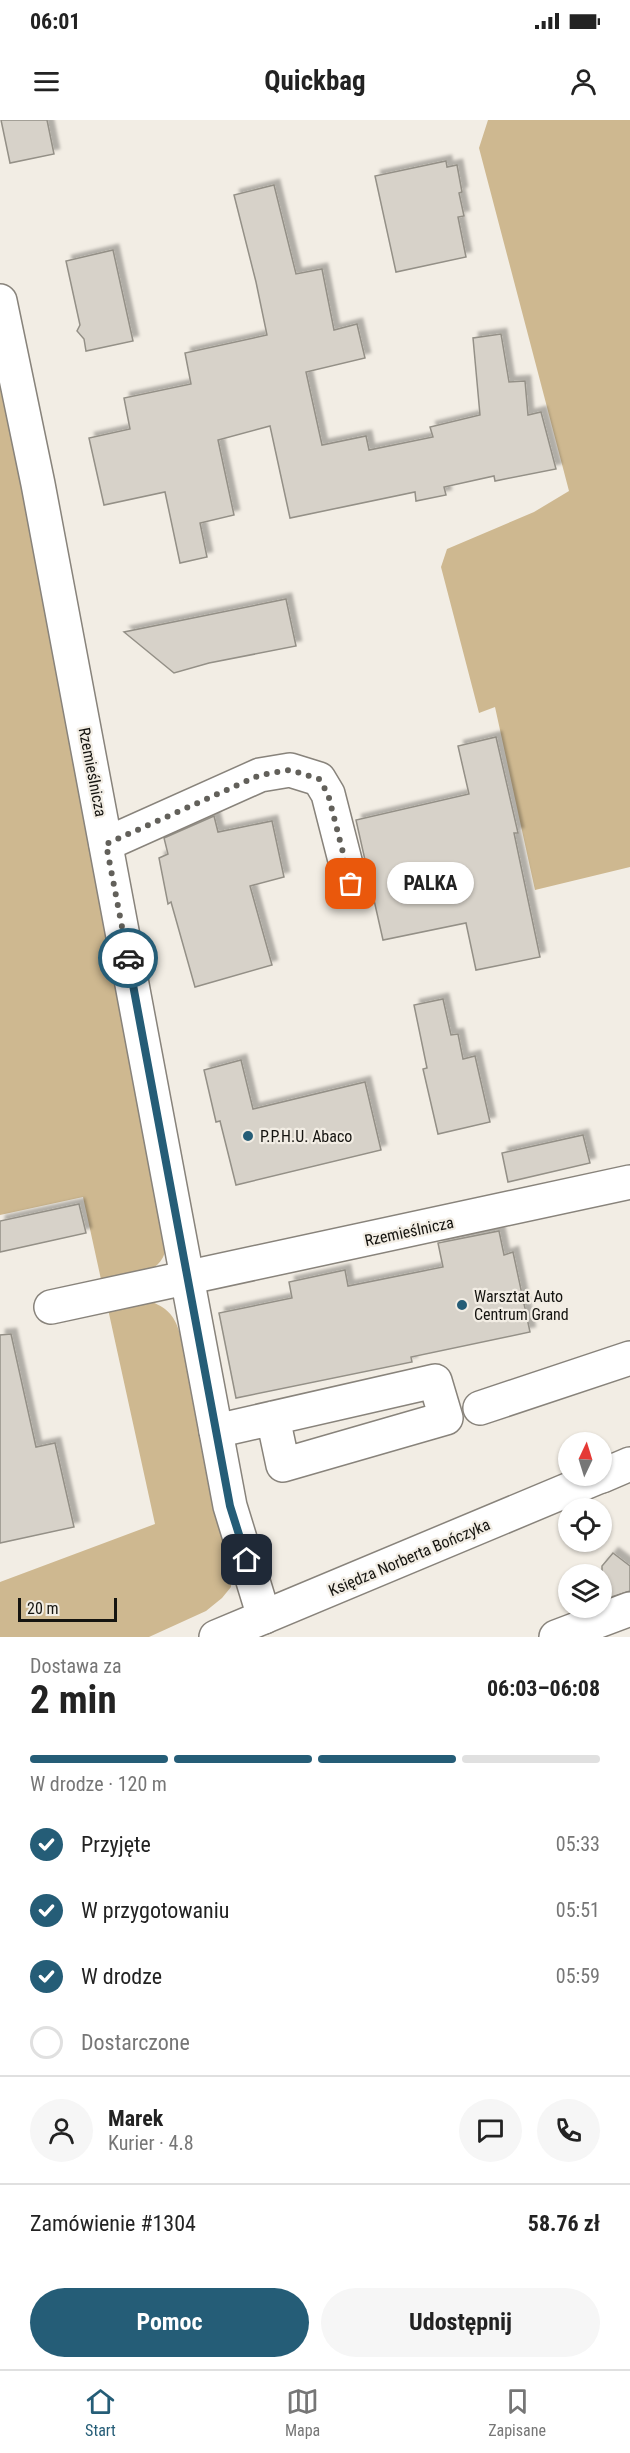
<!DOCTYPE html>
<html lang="pl">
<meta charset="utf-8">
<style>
body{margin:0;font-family:"Roboto Condensed",sans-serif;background:#f6f6f6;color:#222;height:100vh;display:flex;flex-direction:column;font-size:22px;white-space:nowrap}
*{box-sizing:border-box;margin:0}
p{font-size:20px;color:#767676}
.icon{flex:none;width:33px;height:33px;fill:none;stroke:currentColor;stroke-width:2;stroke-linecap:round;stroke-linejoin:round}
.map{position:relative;height:1517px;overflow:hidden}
.sheet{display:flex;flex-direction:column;background:#fff;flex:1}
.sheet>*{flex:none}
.needle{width:39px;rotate:4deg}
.fabs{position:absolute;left:558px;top:1312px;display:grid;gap:12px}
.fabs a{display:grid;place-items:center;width:54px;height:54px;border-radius:50%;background:#fff;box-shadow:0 2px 4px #0004;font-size:30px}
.scale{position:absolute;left:18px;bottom:15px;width:99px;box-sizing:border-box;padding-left:6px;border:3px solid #151410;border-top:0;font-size:16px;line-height:21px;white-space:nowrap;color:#151410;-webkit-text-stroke:4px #f2ede4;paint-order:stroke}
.pin{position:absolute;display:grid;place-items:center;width:51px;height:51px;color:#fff;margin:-26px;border-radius:12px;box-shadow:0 3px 9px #0006}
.courier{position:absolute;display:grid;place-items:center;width:60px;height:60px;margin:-30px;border:4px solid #255d77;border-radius:50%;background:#fff;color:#222;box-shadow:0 2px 8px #0007}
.bubble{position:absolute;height:42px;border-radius:21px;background:#fff;box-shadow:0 2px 4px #0004;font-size:20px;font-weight:700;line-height:42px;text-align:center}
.headline em{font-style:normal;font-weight:700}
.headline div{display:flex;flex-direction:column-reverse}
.headline{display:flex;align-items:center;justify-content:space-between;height:102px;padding:0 30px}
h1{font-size:39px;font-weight:700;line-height:45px}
.bar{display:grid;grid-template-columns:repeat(4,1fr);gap:9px 6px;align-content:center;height:72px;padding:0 30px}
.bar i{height:8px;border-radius:4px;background:#e0e0e0}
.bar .active{background:#255d77}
.bar p{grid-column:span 4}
.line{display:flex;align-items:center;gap:15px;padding:0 30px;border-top:2px solid #e0e0e0}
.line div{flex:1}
.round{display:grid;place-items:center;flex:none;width:63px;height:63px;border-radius:32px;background:#f6f6f6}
ol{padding:0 30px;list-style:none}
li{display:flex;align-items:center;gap:18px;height:66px}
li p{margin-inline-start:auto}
li .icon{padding:6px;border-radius:50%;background:#255d77;color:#fff;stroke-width:4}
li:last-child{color:#767676}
li i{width:33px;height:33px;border:3px solid #e0e0e0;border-radius:50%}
.action{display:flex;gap:12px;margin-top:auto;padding:12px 30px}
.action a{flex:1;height:69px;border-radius:36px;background:#255d77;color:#fff;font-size:24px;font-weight:700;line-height:69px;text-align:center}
.action a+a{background:#f6f6f6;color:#222}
.status{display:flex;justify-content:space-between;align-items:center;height:42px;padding:0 30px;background:#fff;direction:ltr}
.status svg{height:16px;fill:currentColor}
header{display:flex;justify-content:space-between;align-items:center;height:78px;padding:0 30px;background:#fff;font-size:27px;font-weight:700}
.menu{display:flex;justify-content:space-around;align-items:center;height:84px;border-top:2px solid #e0e0e0;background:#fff;font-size:16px;color:#767676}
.menu a{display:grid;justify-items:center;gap:3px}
.menu .active{color:#255d77}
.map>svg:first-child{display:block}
.green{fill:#ceb890}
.building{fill:#d7d2c9;stroke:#949087;stroke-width:1.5;filter:url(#shadow)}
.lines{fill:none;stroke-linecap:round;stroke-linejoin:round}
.minor-casing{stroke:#88837b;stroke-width:36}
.minor{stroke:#fff;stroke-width:33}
.done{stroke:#62605a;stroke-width:6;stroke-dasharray:0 10.8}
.route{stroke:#255d77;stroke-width:8}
.poi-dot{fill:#255d77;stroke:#f2ede4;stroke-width:2}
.labels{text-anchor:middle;stroke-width:4.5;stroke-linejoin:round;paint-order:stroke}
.street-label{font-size:16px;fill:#151410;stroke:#f2ede4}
.poi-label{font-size:16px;fill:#151410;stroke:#f2ede4;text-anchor:start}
</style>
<div class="status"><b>06:01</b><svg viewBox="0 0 49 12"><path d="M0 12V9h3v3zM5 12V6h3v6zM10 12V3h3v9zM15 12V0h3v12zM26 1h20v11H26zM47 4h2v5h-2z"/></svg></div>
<header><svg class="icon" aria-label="menu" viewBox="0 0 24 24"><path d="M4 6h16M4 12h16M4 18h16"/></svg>Quickbag<svg class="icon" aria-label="person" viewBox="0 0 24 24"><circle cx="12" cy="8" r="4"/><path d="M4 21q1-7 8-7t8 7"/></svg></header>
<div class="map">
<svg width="630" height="1517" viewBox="0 0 630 1517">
<defs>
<filter id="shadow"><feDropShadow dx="5.5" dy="-5.5" stdDeviation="1.5" flood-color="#0004"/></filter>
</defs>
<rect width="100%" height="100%" fill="#f2ede4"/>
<g class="green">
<polygon points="488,0 630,0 630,747 535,770 495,587 479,593 441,447 447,429 534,392 569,371 479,28"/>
<path d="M0,257L166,1119C169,1156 129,1156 102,1164L83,1077L0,1095Z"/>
<path d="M152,1182C169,1189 175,1197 180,1214L209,1369L232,1449L231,1467L222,1478L206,1491L149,1517H0V1462L155,1404L108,1189Z"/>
</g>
<g class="building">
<polygon points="1,0 47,0 54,34 10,43"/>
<polygon points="446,41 447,47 457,45 462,72 459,73 464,96 458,97 466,137 396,152 375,56"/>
<polygon points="274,65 296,154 322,149 334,210 357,204 365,238 306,252 322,325 366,316 369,330 433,317 430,307 480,295 473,218 501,214 509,262 525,261 528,295 541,292 556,349 495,361 494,356 444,367 446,375 416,381 415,372 290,398 270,306 218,320 234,395 200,403 207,437 180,443 165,372 104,385 89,318 130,309 124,278 191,264 185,233 267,215 256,162 234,75"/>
<polygon points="113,130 133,221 86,231 84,219 77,211 80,205 66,141"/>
<polygon points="286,479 296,526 209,543 174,553 124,512"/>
<polygon points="496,617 518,713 514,713 540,837 476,850 466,803 383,820 356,700 469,674 458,626"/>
<polygon points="214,696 218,712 272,701 284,757 250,766 272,845 195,867 171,782 168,784 159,738 168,734 164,718"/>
<polygon points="443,879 451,915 458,914 463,939 475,936 490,1002 438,1014 423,949 427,948 414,885"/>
<polygon points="241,940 253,989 365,962 381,1030 236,1065 220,1001 216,1002 204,950"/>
<polygon points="583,1015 590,1043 508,1062 502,1033"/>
<polygon points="79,1084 86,1113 0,1132 0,1101"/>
<polygon points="499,1111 504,1135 513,1132 530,1212 411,1237 412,1242 236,1278 219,1193 292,1178 289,1162 345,1150 348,1166 443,1147 438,1123"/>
<polygon points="11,1214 36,1327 55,1323 74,1407 0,1423 0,1215"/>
<polygon points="613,1433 630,1446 630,1471 602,1480 602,1446"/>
</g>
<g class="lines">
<g class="minor-casing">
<g id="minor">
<polyline points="0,181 38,364 230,1386 264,1497"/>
<polyline points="106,724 260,655 290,650 319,659 328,674 351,764"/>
<polyline points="51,1187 630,1062"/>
<polyline points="480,1288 630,1238"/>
<polyline points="216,1311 435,1261 446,1298 283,1345 273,1298"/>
<polyline points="602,1356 630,1344"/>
<polyline points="216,1517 601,1356"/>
<polyline points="556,1517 630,1489"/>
</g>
</g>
<use href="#minor" class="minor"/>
</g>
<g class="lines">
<polyline class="done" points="128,838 106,724 260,655 290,650 319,659 328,674 351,764"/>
<polyline class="route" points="128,838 230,1386 247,1440"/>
</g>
<g class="poi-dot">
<circle cx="248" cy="1016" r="6"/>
<circle cx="462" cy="1185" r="6"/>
</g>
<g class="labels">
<g class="street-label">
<text transform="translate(93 652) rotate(79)" y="6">Rzemieślnicza</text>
<text transform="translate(409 1111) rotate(-12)" y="6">Rzemieślnicza</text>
<text transform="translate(409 1437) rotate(-23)" y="6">Księdza Norberta Bończyka</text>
</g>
<g class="poi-label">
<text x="260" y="1022">P.P.H.U. Abaco</text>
<text x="474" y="1182">Warsztat Auto<tspan x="474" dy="18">Centrum Grand</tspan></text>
</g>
</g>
</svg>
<div class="fabs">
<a><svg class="needle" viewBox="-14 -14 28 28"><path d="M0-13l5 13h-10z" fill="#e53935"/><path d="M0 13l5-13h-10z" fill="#767676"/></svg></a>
<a><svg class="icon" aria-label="locate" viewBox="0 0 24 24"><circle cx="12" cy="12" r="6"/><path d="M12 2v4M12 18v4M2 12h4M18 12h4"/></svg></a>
<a><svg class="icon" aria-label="layers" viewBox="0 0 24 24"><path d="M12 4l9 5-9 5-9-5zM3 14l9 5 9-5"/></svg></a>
</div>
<div class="scale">20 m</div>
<div class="pin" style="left:351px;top:764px;background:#ea580c"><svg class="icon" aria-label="bag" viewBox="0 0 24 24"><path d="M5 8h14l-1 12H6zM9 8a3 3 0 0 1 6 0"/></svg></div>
<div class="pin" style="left:247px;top:1440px;background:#1f2937"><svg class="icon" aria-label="home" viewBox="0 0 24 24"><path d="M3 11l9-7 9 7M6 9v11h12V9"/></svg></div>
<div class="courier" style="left:128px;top:838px"><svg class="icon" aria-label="car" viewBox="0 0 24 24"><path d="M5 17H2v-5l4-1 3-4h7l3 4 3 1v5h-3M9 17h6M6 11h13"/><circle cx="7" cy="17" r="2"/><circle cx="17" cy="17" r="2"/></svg></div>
<div class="bubble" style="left:387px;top:742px;width:87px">PALKA</div>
</div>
<section class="sheet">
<div class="headline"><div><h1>2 min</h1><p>Dostawa za</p></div><em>06:03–06:08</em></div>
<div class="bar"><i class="active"></i><i class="active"></i><i class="active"></i><i></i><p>W drodze · 120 m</p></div>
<ol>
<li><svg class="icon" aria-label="check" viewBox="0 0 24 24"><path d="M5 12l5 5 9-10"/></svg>Przyjęte<p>05:33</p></li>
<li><svg class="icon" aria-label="check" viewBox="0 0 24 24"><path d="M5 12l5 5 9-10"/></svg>W przygotowaniu<p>05:51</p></li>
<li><svg class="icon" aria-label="check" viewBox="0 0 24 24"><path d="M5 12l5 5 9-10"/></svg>W drodze<p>05:59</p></li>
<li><i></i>Dostarczone</li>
</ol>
<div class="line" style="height:108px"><a class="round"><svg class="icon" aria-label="person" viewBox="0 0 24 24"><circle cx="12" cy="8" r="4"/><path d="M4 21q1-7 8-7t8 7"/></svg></a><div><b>Marek</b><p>Kurier · 4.8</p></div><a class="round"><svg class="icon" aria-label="chat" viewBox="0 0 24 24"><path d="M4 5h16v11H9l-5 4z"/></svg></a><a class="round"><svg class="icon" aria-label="phone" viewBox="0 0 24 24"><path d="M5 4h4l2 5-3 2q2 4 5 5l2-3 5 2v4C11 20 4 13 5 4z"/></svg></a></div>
<div class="line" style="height:78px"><div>Zamówienie #1304</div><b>58.76 zł</b></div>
<div class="action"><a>Pomoc</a><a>Udostępnij</a></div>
</section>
<nav class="menu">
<a class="active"><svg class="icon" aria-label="home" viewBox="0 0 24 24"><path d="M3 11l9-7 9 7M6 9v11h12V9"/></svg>Start</a>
<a><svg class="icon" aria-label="map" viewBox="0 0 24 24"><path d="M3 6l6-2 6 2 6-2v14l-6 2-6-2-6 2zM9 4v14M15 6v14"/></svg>Mapa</a>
<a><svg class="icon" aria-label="saved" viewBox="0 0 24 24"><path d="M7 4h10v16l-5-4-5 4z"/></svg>Zapisane</a>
</nav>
